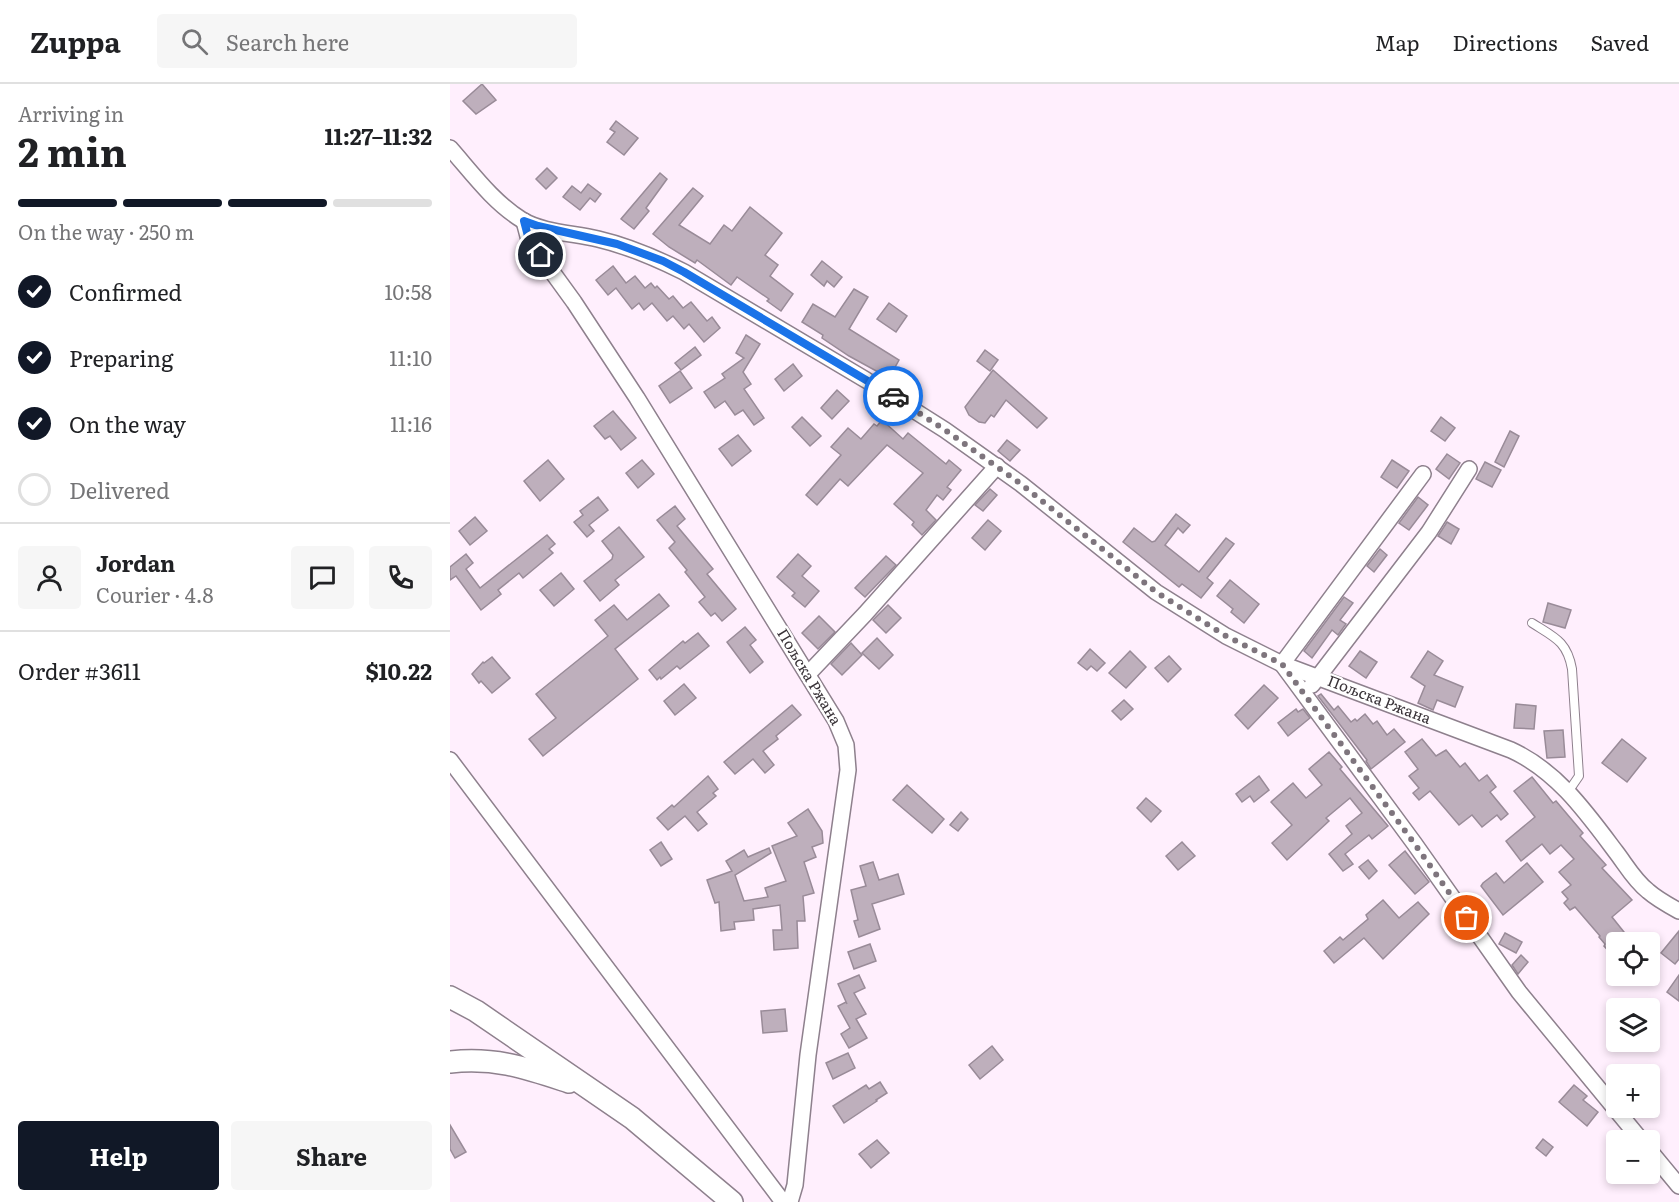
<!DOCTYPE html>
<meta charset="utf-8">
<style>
body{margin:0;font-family:Literata,serif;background:#f6f6f6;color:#202124;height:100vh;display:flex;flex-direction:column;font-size:22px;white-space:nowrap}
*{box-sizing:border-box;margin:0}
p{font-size:20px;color:#757577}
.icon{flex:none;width:33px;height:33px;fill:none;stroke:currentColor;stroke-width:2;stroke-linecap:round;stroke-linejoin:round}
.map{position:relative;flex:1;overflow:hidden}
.sheet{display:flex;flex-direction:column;background:#fff;width:450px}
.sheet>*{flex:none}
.tools{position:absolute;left:1156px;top:848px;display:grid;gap:12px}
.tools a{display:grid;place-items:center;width:54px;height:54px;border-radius:6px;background:#fff;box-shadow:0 3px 9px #0003;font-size:30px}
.pin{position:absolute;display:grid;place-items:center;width:51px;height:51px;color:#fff;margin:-26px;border:3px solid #fff;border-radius:50%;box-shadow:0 2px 6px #0007}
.courier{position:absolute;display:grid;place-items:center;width:60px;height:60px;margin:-30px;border:4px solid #1a73e8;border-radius:50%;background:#fff;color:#222;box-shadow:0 2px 8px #0007}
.headline em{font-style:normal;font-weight:700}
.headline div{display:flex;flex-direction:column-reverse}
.headline{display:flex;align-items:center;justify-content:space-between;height:102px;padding:0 18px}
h1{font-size:39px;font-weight:700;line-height:45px}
.bar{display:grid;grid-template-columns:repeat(4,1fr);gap:9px 6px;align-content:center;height:72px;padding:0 18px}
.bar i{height:8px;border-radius:4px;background:#e0e0e0}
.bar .active{background:#111827}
.bar p{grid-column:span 4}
.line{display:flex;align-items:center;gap:15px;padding:0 18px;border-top:2px solid #e0e0e0}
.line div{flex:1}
.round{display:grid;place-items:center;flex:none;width:63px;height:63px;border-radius:6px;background:#f6f6f6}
ol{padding:0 18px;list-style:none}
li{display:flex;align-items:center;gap:18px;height:66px}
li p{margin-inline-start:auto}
li .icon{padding:6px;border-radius:50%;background:#111827;color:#fff;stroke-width:4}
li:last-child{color:#757577}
li i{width:33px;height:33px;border:3px solid #e0e0e0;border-radius:50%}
.button{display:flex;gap:12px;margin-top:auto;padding:12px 18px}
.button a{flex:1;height:69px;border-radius:6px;background:#111827;color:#fff;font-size:24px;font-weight:700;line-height:69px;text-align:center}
.button a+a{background:#f6f6f6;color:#202124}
header{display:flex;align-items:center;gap:36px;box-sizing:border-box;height:84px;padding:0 30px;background:#fff;border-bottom:2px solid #e0e0e0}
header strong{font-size:28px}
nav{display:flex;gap:33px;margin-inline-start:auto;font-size:21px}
.search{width:420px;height:54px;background:#f6f6f6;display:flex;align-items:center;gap:15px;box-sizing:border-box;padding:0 21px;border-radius:6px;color:#757577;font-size:22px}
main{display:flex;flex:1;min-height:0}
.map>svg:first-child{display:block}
.building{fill:#beafbc;stroke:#998b98;stroke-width:1.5}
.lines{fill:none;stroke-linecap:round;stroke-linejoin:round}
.service-casing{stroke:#8e808d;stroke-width:10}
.minor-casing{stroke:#8e808d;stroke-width:18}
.secondary-casing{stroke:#8e808d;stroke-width:24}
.service{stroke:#fff;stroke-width:8}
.minor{stroke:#fff;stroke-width:15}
.secondary{stroke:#fff;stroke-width:21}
.done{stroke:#7e757d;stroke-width:6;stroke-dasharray:0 10.8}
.route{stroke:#1a73e8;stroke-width:8}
.labels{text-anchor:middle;stroke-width:4.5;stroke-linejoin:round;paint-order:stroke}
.street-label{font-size:15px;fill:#393338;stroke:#fff}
</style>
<header>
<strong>Zuppa</strong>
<div class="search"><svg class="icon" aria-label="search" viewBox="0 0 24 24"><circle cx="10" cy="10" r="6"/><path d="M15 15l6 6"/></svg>Search here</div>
<nav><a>Map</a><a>Directions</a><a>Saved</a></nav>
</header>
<main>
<section class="sheet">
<div class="headline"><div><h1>2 min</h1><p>Arriving in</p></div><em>11:27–11:32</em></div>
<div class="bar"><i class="active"></i><i class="active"></i><i class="active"></i><i></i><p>On the way · 250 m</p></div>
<ol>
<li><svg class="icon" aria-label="check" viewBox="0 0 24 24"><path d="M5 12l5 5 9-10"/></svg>Confirmed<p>10:58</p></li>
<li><svg class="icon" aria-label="check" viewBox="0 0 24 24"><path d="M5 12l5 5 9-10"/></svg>Preparing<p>11:10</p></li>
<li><svg class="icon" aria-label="check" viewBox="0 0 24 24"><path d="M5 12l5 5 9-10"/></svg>On the way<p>11:16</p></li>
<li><i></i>Delivered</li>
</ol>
<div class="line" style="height:108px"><a class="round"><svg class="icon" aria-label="person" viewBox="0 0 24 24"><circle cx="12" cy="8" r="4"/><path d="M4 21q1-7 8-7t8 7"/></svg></a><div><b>Jordan</b><p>Courier · 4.8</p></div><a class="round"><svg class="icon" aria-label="chat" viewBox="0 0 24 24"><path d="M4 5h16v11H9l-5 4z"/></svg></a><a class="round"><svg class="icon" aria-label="phone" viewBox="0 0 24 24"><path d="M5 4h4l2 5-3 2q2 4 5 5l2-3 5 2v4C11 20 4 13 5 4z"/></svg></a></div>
<div class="line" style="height:78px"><div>Order #3611</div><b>$10.22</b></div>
<div class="button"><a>Help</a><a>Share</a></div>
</section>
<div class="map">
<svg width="1229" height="1118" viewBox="0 0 1229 1118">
<rect width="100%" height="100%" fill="#ffeffd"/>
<g class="building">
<polygon points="32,0 46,16 26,30 13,17"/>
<polygon points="166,37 188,54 174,71 157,58 165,48 160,45"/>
<polygon points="97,84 107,94 96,105 86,95"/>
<polygon points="210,89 217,95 196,124 199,127 184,145 171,135"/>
<polygon points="138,100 151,110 145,118 140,114 130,126 113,113 122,102 131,109"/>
<polygon points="243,104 253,112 229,141 260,160 274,141 282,147 300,123 332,149 315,171 328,181 320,192 343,210 331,227 317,217 319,215 287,193 281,201 247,176 245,179 219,163 203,150"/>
<polygon points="372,177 392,193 384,203 377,197 374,202 361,191"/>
<polygon points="163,182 176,199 185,192 195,204 201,199 205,204 207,202 219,215 223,212 233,224 241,218 257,237 262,233 270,244 254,258 239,240 234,245 223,232 217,237 202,219 194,226 189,219 182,225 166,204 158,211 146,196"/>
<polygon points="404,205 418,213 399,245 449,276 439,294 399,272 372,254 373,251 352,238 363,220 385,233"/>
<polygon points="439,219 457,232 446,248 427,235"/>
<polygon points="296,251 310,260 293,288 301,300 294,305 314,334 304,341 293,326 285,331 275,317 265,324 254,308 275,294 272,290 294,274 286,269"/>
<polygon points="245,263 251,271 231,286 225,279"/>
<polygon points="535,266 548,276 540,287 527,277"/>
<polygon points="343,280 352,292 334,307 325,295"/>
<polygon points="543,286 597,334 587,344 556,316 544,333 541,331 535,339 529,338 519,331 515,323"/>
<polygon points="230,287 242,304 220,319 209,302"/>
<polygon points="387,306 399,317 382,335 371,324"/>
<polygon points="163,327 186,354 171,366 160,352 155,355 144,342"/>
<polygon points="352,333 371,352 360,362 342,343"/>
<polygon points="991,333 1005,344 995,357 981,347"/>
<polygon points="432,336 453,355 458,349 496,380 499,376 511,386 497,403 501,406 493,416 487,411 476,426 486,436 472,451 462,441 464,438 444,420 473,389 437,361 398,402 390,395 367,421 356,411 391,371 381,363 398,344 411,355 424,340 427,342"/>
<polygon points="1060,347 1069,352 1054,383 1045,378"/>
<polygon points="288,351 301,367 282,382 269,365"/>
<polygon points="557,356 570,366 560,377 548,367"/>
<polygon points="997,370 1010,379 999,395 986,385"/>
<polygon points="98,376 114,395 90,417 74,397"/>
<polygon points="192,376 204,390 188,404 176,389"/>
<polygon points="942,376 959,387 947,404 931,393"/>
<polygon points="1035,378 1051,386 1042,403 1026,395"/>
<polygon points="540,405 547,411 533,427 525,421"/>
<polygon points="148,413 158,426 139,441 144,447 137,453 124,438 133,431 130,427"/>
<polygon points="968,413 978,421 959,446 949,439"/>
<polygon points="225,422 235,435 227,442 263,485 257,490 286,525 272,537 265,529 261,532 249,518 255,513 235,488 237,486 219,464 225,458 207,436"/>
<polygon points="726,430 740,441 733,449 728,444 715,461 749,488 776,454 784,460 757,494 763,499 751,514 732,500 729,503 673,458 684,444 702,458 705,457"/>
<polygon points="25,433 37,447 20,461 9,447"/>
<polygon points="538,436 551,447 535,466 522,454"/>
<polygon points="997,438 1009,445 1001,460 988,452"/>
<polygon points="169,443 194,473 165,496 169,501 150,517 134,497 162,475 163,471 152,457"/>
<polygon points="97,451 105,460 99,465 103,469 73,494 69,489 48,506 51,510 31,526 6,492 0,496 0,483 16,470 23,479 16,485 30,504"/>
<polygon points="930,465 937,471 924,488 917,482"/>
<polygon points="348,470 361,482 352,492 369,507 355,523 342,512 345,509 327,493"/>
<polygon points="436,472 446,481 415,513 405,504"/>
<polygon points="111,489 124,505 104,522 90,506"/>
<polygon points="780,496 809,520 794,539 781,528 783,525 767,512"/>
<polygon points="209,510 219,522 165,565 188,595 93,672 79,655 106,634 86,610 158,552 145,536 164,521 177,536"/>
<polygon points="894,513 903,519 890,536 896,540 888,551 882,546 862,574 854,567"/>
<polygon points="1098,519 1121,526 1115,544 1093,538"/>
<polygon points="438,521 451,534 436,549 423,536"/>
<polygon points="369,532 385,548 368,565 352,549"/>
<polygon points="295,543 306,556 300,561 313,578 300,589 277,558"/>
<polygon points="248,549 259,562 230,585 227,582 211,595 210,593 207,596 199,586 233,557 235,559"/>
<polygon points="427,554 443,571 429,585 412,569"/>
<polygon points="401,559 412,571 392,591 381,580"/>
<polygon points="640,565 655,579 647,587 641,582 637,586 628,579"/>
<polygon points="680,567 696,583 676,604 659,589"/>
<polygon points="910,567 927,578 916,594 899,582"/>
<polygon points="978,567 993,577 984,591 1013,603 1005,623 987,616 983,626 968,619 975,602 961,593"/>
<polygon points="719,572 731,585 718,598 705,584"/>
<polygon points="42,573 60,594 42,609 31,597 29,599 22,590 33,578 34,579"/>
<polygon points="234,600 246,614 225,631 214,617"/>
<polygon points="814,601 828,614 798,645 785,631"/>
<polygon points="871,610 884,626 888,622 901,638 905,635 907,637 915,630 923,640 927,637 937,651 944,645 955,658 921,685 916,677 917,676 868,612"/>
<polygon points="674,616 683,625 671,636 662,627"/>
<polygon points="1066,620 1086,622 1084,645 1064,644"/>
<polygon points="342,621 351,631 326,652 328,655 313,667 324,681 315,689 303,675 285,690 274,678"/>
<polygon points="846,625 848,628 853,625 860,634 838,652 828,639"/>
<polygon points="1113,646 1115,673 1097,674 1094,647"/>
<polygon points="972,655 986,672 996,666 1010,683 1015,679 1029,697 1037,691 1046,703 1040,708 1058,730 1051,736 1047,731 1032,743 1022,731 1009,741 980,707 969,716 963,709 969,704 959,692 968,685 955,668"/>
<polygon points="1172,655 1196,674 1177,698 1152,679"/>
<polygon points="879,668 892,683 890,685 938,742 922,755 919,751 895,770 903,780 893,787 879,770 902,750 896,742 912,729 900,714 876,734 879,737 837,776 822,759 842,741 821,718 843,699 856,714 872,701 859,685"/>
<polygon points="258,692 268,705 263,709 266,712 247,728 257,740 248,747 235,732 218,746 207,734 222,721 224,723"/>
<polygon points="809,692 819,706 804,718 800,712 792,718 786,710"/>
<polygon points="1082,693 1103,719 1106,717 1133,749 1130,752 1156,781 1152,784 1182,816 1162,833 1182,858 1167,858 1167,876 1154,862 1155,860 1149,853 1150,852 1125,823 1120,826 1114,819 1118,815 1112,808 1121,801 1109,788 1124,775 1111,761 1100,770 1092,760 1071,777 1056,757 1085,733 1064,707"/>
<polygon points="457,701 494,735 482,749 443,716"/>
<polygon points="696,714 711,727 701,738 687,724"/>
<polygon points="358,725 372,747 373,759 362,763 366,773 354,778 364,809 353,812 355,837 347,837 348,864 324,866 323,846 332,846 330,821 303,825 304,836 284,838 285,845 271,847 269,818 265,819 257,796 282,787 276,777 294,766 298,773 319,764 321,769 285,791 294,817 318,813 315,804 336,797 322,762 347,752 338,739"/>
<polygon points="511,728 518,735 508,747 500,741"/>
<polygon points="211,758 222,775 211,782 200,766"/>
<polygon points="732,758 745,772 728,786 716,772"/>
<polygon points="955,767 979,798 965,810 939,781"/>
<polygon points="918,776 927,787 919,795 909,783"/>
<polygon points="423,778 429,796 448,790 454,810 422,820 430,845 409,853 404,837 408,836 401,806 416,802 410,782"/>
<polygon points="1077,779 1093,798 1053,831 1031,802 1033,799 1046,789 1054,799"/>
<polygon points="933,816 949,834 968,818 979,830 933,875 914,854 884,879 874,867 890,853 893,856 918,835 916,831"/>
<polygon points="1229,847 1229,875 1225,880 1211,869"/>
<polygon points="1055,849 1072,858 1066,869 1049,860"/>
<polygon points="420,860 426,877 404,885 398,868"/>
<polygon points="1071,871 1078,878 1068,890 1062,881"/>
<polygon points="409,891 415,904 404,909 416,930 406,935 417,954 399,964 391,950 400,944 388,922 396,918 397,920 388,900"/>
<polygon points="1229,891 1229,917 1217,908"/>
<polygon points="335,925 337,947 313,949 311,927"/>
<polygon points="542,962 553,976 530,995 519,981"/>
<polygon points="398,969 405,984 383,995 376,979"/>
<polygon points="430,998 437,1009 426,1016 427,1017 394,1039 383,1022 416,1001 419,1005"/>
<polygon points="1124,1001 1137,1012 1133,1016 1148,1028 1137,1042 1109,1018"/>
<polygon points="0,1041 16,1068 5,1074 0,1065"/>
<polygon points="1093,1055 1103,1063 1096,1072 1086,1064"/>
<polygon points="427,1056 439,1069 421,1084 409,1070"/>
</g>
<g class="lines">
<g class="service-casing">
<path id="service" d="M1082,539C1104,553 1117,557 1122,585L1129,692L1118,708"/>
</g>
<g class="minor-casing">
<g id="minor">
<path d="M0,64C22,89 43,118 72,136C94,149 124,149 148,155C178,162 206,174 234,188L416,296L495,346L571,400L706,508L776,552L832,580L1061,666C1107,687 1136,728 1166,768C1176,781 1184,796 1198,807C1207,815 1218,821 1229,827"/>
<polyline points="74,137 79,156 124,218 187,314 386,637 396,661 398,686 358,971 345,1101 340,1118"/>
<polyline points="973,390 832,580 964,759 1069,908 1191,1056"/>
<polyline points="358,590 415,530 547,382"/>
<polyline points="862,601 979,448 1019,385"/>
<polyline points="0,676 333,1118"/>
<polyline points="1200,1067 1229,1102"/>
</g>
</g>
<g class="secondary-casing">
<g id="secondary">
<polyline points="0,913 26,927 182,1034 282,1118"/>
<path d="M0,978C46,973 76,984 119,998"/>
</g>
</g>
<use href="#service" class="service"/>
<use href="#minor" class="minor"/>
<use href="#secondary" class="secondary"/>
</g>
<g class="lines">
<polyline class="done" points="443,312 495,346 571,400 706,508 776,552 832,580 964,759 1017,834"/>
<polyline class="route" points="91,171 79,156 74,137 88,142 167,160 213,177 234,188 443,312"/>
</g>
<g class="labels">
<g class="street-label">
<text transform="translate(359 593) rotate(59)" y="5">Пољска Ржана</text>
<text transform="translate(929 616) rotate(21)" y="5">Пољска Ржана</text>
</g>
</g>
</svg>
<div class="tools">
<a><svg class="icon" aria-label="locate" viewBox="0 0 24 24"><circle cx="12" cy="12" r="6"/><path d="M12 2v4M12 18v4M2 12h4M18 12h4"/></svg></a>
<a><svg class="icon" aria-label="layers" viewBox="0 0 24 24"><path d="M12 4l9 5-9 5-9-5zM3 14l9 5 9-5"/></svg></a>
<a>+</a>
<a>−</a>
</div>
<div class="pin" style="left:1017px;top:834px;background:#ea580c"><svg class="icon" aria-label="bag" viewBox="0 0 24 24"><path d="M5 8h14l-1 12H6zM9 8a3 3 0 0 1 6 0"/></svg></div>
<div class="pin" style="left:91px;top:171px;background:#1f2937"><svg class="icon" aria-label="home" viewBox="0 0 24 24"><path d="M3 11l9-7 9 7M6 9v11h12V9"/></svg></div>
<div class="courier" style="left:443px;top:312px"><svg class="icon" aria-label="car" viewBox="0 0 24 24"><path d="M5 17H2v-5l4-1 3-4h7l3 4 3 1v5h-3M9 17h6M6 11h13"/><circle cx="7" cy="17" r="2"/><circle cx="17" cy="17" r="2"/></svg></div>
</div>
</main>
